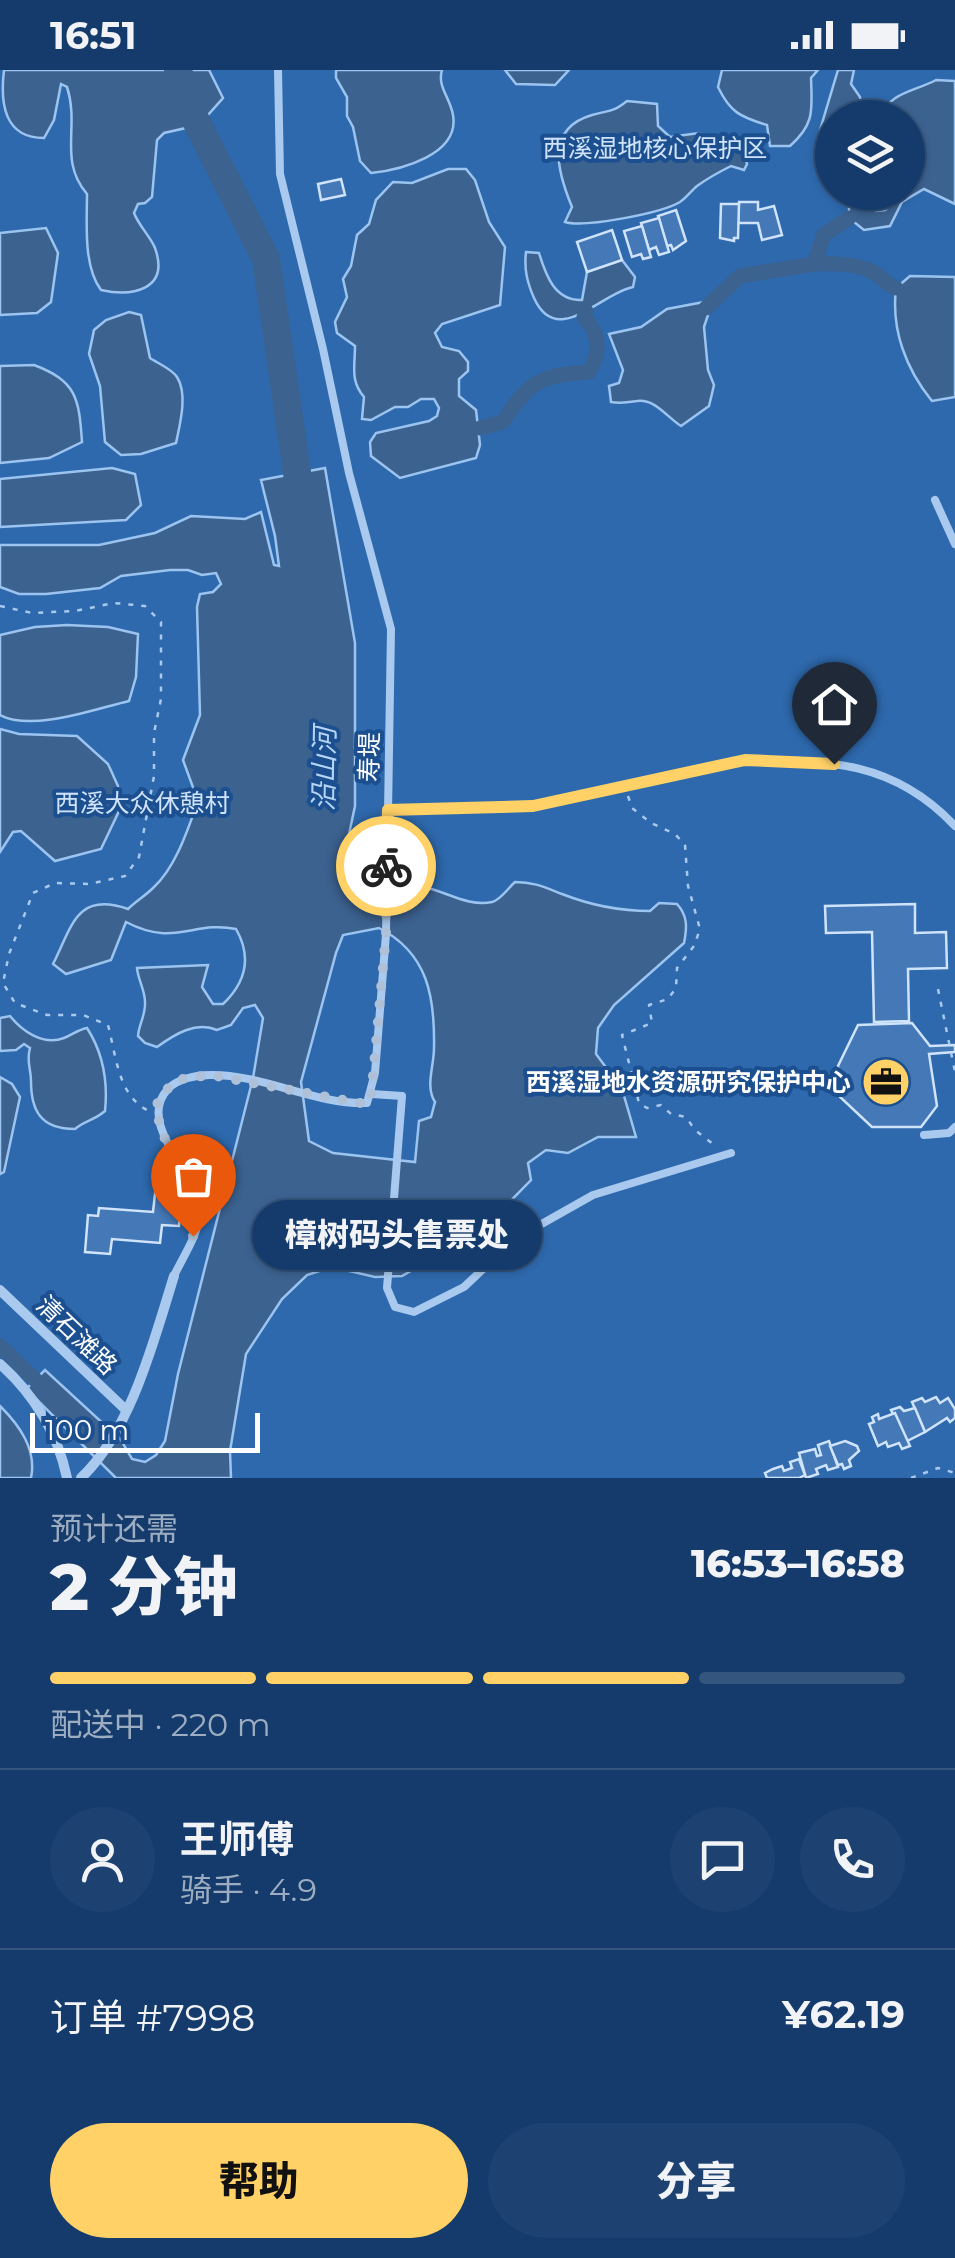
<!DOCTYPE html>
<html lang="zh">
<meta charset="utf-8">
<style>
body{margin:0;font-family:Montserrat,"Noto Sans SC",sans-serif;background:#1d4271;color:#f1f3f6;height:100vh;display:flex;flex-direction:column;font-size:38px;white-space:nowrap}
*{box-sizing:border-box;margin:0}
p{font-size:32px;color:#9dadc1}
.icon{flex:none;width:55px;height:55px;fill:none;stroke:currentColor;stroke-width:2;stroke-linecap:round;stroke-linejoin:round}
.map{position:relative;height:1408px;overflow:hidden}
.drawer{display:flex;flex-direction:column;background:#143b6b;flex:1}
.drawer>*{flex:none}
.fabs{position:absolute;left:815px;top:30px;display:grid;gap:20px}
.fabs a{display:grid;place-items:center;width:110px;height:110px;border-radius:50%;background:#143b6b;box-shadow:0 2px 8px #0004,0 0 0 2px #33557e;font-size:50px}
.scale{position:absolute;left:30px;bottom:25px;width:230px;box-sizing:border-box;padding-left:10px;border:5px solid #fff;border-top:0;font-size:28px;line-height:35px;white-space:nowrap;color:#fff;-webkit-text-stroke:8px #1b4f8f;paint-order:stroke}
.pin{position:absolute;display:grid;place-items:center;width:85px;height:85px;color:#fff;margin:-102px -42px;border-radius:50% 50% 50% 0;rotate:-45deg;box-shadow:0 0 10px #0007}
.pin .icon{rotate:45deg}
.courier{position:absolute;display:grid;place-items:center;width:100px;height:100px;margin:-50px;border:8px solid #ffd166;border-radius:50%;background:#fff;color:#222;box-shadow:0 2px 12px #0007}
.bubble{position:absolute;height:70px;border-radius:35px;background:#143b6b;box-shadow:0 2px 8px #0004,0 0 0 2px #33557e;font-size:32px;font-weight:800;line-height:70px;text-align:center}
.overview em{font-style:normal;font-weight:800}
.overview div{display:flex;flex-direction:column-reverse}
.overview{display:flex;align-items:center;justify-content:space-between;height:170px;padding:0 50px}
h1{font-size:65px;font-weight:800;line-height:75px}
.bar{display:grid;grid-template-columns:repeat(4,1fr);gap:15px 10px;align-content:center;height:120px;padding:0 50px}
.bar i{height:12px;border-radius:8px;background:#33557e}
.bar .active{background:#ffd166}
.bar p{grid-column:span 4}
.line{display:flex;align-items:center;gap:25px;padding:0 50px;border-top:2px solid #33557e}
.line div{flex:1}
.round{display:grid;place-items:center;flex:none;width:105px;height:105px;border-radius:52px;background:#1d4271}
.button{display:flex;gap:20px;margin-top:auto;padding:20px 50px}
.button a{flex:1;height:115px;border-radius:60px;background:#ffd166;color:#111;font-size:40px;font-weight:800;line-height:115px;text-align:center}
.button a+a{background:#1d4271;color:#f1f3f6}
.status{display:flex;justify-content:space-between;align-items:center;height:70px;padding:0 50px;background:#143b6b;direction:ltr}
.status svg{height:28px;fill:currentColor}
.map>svg:first-child{display:block}
.green{fill:#2e69ad;fill-rule:evenodd}
.water{fill:#3c6290;stroke:#9cc4f0;stroke-width:2.5;fill-rule:evenodd}
.lines{fill:none;stroke-linecap:round;stroke-linejoin:round}
.canal{stroke:#3c6290;stroke-width:15}
.river{stroke:#3c6290;stroke-width:28}
.building{fill:#4478b7;stroke:#cfe3fa;stroke-width:2.5}
.path{stroke:#a9c9ee;stroke-width:2.5;stroke-dasharray:5 8;stroke-linecap:butt}
.lane{stroke:#a9c9ee;stroke-width:8}
.street{stroke:#a9c9ee;stroke-width:10}
.done{stroke:#afc1d8;stroke-width:10;stroke-dasharray:0 18}
.route{stroke:#ffd166;stroke-width:12}
.labels{text-anchor:middle;stroke-width:8;stroke-linejoin:round;paint-order:stroke}
.park-label{font-size:25px;fill:#cfe3fa;stroke:#1b4f8f}
.street-label{font-size:25px;fill:#fff;stroke:#1b4f8f}
.poi-label{font-size:25px;font-weight:bold;fill:#fff;stroke:#1b4f8f;text-anchor:end}
.water-label{font-size:28px;font-style:italic;fill:#b5d3f5;stroke:#1b4f8f}
</style>
<div class="status"><b>16:51</b><svg viewBox="0 0 49 12"><path d="M0 12V9h3v3zM5 12V6h3v6zM10 12V3h3v9zM15 12V0h3v12zM26 1h20v11H26zM47 4h2v5h-2z"/></svg></div>
<div class="map">
<svg width="955" height="1408" viewBox="0 0 955 1408">
<rect width="100%" height="100%" fill="#1b4f8f"/>
<path class="green" d="M0,0H955V1408H0ZM832,48H908V122H832Z"/>
<g class="water">
<path d="M4,0H209L223,28L199,55L164,63L157,70L152,127L145,133L138,134L134,143C139,156 150,166 155,178C170,220 132,227 101,220C83,196 87,153 87,124C58,90 80,57 67,17L61,14L54,50L44,68C4,68 0,33 4,0Z"/>
<path d="M336,0H442C437,17 450,27 453,45C460,85 400,100 371,103L360,91L353,57L347,46V27L336,8Z"/>
<polygon points="505,0 569,0 555,15 516,14"/>
<path d="M722,0H818L811,8C812,40 815,54 790,76H770L767,55C740,47 730,42 718,17Z"/>
<polygon points="838,0 854,0 851,14 860,27 862,47 832,48 832,90 820,60"/>
<path d="M936,10L955,11V134L924,119L902,132L890,156L864,160L849,148V123H866L867,131L876,141L885,140L894,132L885,123L908,122V48L882,47C887,23 916,21 936,10Z"/>
<path d="M627,31L657,34L658,56L670,67L699,63L744,83L747,94L744,100L731,96C719,102 708,108 697,116C691,121 686,128 680,132C662,143 584,158 565,152L572,137C558,103 544,59 592,45C609,40 612,43 627,31Z"/>
<path d="M448,99H466L475,110L489,152L505,177L500,235L442,254L435,263L442,277L459,281L468,292V301L459,309V326L476,340L480,375L476,388L400,408L371,386L370,372L376,363L429,351L437,346L439,338L434,329H421L408,337H395L371,350L362,349L364,327C350,311 355,296 355,276L337,263L335,252L347,227L343,209L351,196L357,165L369,154L376,130L393,112L412,113Z"/>
<polygon points="46,158 58,183 51,232 37,243 0,245 0,163"/>
<path d="M526,182L539,183C546,206 555,231 582,230L587,202L622,190L635,207L633,217C601,223 557,279 534,228C527,212 524,199 526,182Z"/>
<path d="M910,206L955,207V327L932,331C906,299 891,260 896,218Z"/>
<path d="M704,232L708,245L704,257L708,300L714,315L709,336L681,356C667,347 654,328 637,331C626,332 622,334 611,332L609,316L619,313L623,300L609,264L641,257L667,239Z"/>
<path d="M129,242L141,245L150,288C157,293 172,299 177,307C188,324 180,354 176,373L141,384L121,385L105,372L100,316L89,284L94,260L106,250Z"/>
<path d="M34,295C76,311 79,327 82,372L49,388L0,393V296Z"/>
<polygon points="112,398 135,404 141,435 126,450 0,457 0,409"/>
<path d="M325,398L355,573V736L349,764L350,799L374,813L376,819L386,811C403,822 406,813 423,817C446,821 467,837 492,832C501,830 508,818 515,812C534,812 544,817 562,824C590,835 620,841 650,841L659,833L677,834C688,846 687,858 684,873L614,935L598,958L596,984L622,1019L636,1067H598L568,1083L546,1080L528,1093L531,1110L482,1160L402,1206L375,1207L332,1197L307,1205L282,1229L246,1284L230,1381L231,1408H116L26,1319L45,1300L121,1370L132,1389L145,1392L156,1385L165,1371L178,1304L253,1008L263,948L255,935L243,938L231,955L217,960C196,951 175,964 157,977L145,973L138,966C139,953 146,945 145,932C145,920 138,910 137,898L208,895L202,917L213,934H223C246,912 252,887 236,859C193,850 176,878 126,852L111,890L66,904L53,894C72,857 76,821 128,839C136,831 145,826 153,818C176,797 188,759 198,731L183,690L200,645L197,537L200,524L213,522L221,514L216,503L202,505L188,500H170L121,506L100,518L46,524H19L0,517V475H99L155,463L191,446L245,449L261,442L274,495L279,496L275,466L261,410ZM379,858C428,883 435,927 434,978C434,997 425,1016 435,1032L431,1047L419,1051L415,1092L333,1083L309,1071L301,1012L336,883L343,865Z"/>
<path d="M67,555L108,557L138,564L136,607L129,631C95,639 32,662 0,645V565L35,557Z"/>
<polygon points="0,659 19,664 77,666 108,694 118,716 120,739 101,779 55,791 21,761 13,762 0,782"/>
<path d="M10,946C22,961 43,976 64,968C72,965 77,960 87,958C103,983 108,1012 105,1041C95,1050 84,1051 75,1059C41,1059 31,1041 31,1011C31,998 26,992 30,978L24,974L16,980L0,981V948Z"/>
<polygon points="0,1007 12,1014 20,1027 4,1102 0,1104"/>
<path d="M0,1336C19,1355 37,1379 31,1408H0Z"/>
</g>
<g class="lines">
<g class="canal">
<path d="M814,194C833,193 858,193 875,203C883,208 885,214 896,218"/>
<polyline points="706,238 740,206 814,194 824,165 849,148"/>
<path d="M480,358L503,352C528,312 542,304 589,302C601,281 600,265 584,247L586,241"/>
<polyline points="0,1276 48,1322"/>
</g>
<polyline class="river" points="178,0 187,33 266,189 302,437"/>
</g>
<g class="building">
<polygon points="341,109 345,125 321,130 318,114"/>
<polygon points="739,132 758,132 758,140 774,136 782,165 762,170 758,153 738,153"/>
<polygon points="721,134 739,134 738,168 734,168 734,171 720,168"/>
<polygon points="676,140 686,171 673,180 671,175 667,176 658,146"/>
<polygon points="659,148 669,182 659,185 656,177 649,180 641,153"/>
<polygon points="642,156 651,187 643,189 641,184 632,187 624,161"/>
<polygon points="612,160 622,190 587,202 577,172"/>
<polygon points="915,834 915,863 946,862 947,898 908,899 909,951 874,952 872,862 826,863 825,836"/>
<polygon points="912,953 930,976 955,975 955,982 929,984 937,1036 921,1057 872,1057 840,1027 838,996 858,955"/>
<polygon points="156,1115 182,1117 179,1156 162,1155 160,1173 112,1169 110,1184 85,1182 88,1145 98,1146 99,1138 153,1142"/>
<polygon points="936,1327 940,1333 948,1328 955,1339 955,1348 950,1352 947,1348 925,1362 912,1332 922,1328 925,1332"/>
<polygon points="900,1337 904,1341 915,1338 925,1362 907,1371 891,1340"/>
<polygon points="895,1343 910,1376 902,1379 899,1373 888,1377 886,1372 878,1376 869,1354 874,1352 872,1347 878,1344 879,1349"/>
<polygon points="829,1371 838,1397 828,1400 826,1395 816,1399 818,1404 806,1408 799,1383 815,1379 817,1386 821,1385 818,1375"/>
<polygon points="845,1371 857,1376 859,1381 849,1390 851,1396 844,1399 842,1394 838,1395 830,1376"/>
<polygon points="799,1389 805,1405 799,1408 767,1408 765,1403 773,1399 782,1396 784,1401 792,1398 790,1392"/>
</g>
<g class="lines">
<g class="path">
<path d="M0,536L32,543L75,541L114,533L145,536L161,552V629L154,663V706L139,787L125,806L89,814L55,813L33,823L9,884L3,913L15,933L47,945H83L108,955C116,985 118,1025 147,1040"/>
<polyline points="628,726 632,738 651,753 675,764 685,775 688,816 700,859 694,876 677,898 676,918 668,929 649,935 652,953 622,965 639,1033 647,1038 661,1035 671,1044 686,1047 695,1060 713,1074"/>
<polyline points="938,919 955,1002"/>
<polyline points="911,1408 938,1398 955,1403"/>
</g>
<g class="lane">
<polyline points="935,430 955,474"/>
<path d="M388,740L533,736L745,690C829,690 894,691 955,756"/>
<polyline points="372,1024 402,1026 387,1218 395,1237 414,1242 464,1217 515,1169 593,1125 731,1083"/>
<polyline points="924,1065 949,1063 955,1057"/>
<path d="M174,1206C182,1188 200,1163 199,1143C198,1105 135,1053 168,1019C177,1009 196,1005 210,1005C263,1004 315,1035 367,1033L375,1003L386,864L391,559L349,403L323,279L280,104L278,0"/>
</g>
<g class="street">
<polyline points="0,1220 126,1340"/>
<path d="M0,1294C34,1324 58,1364 67,1408"/>
<path d="M81,1408C131,1361 154,1270 174,1206"/>
</g>
</g>
<g class="lines">
<polyline class="done" points="193,1166 200,1148 196,1125 168,1078 157,1045 157,1034 169,1017 183,1009 210,1005 360,1033 368,1033 371,1028 386,864 386,796"/>
<polyline class="route" points="386,796 388,740 533,736 745,690 834,694"/>
</g>
<defs>
<g id="office-disc" transform="scale(2.5)"><circle r="9.5" fill="#ffd166" stroke="#1b4f8f"/><path d="M-6-3h4V-5.5h4V-3h4V5H-6ZM-1-4.5V-3h2v-1.5ZM-6 0V1H6V0Z" fill="#111"/></g>
</defs>
<g fill-rule="evenodd">
<use href="#office-disc" x="886" y="1012"/>
</g>
<g class="labels">
<g class="park-label">
<text x="655" y="87">西溪湿地核心保护区</text>
<text x="142" y="742">西溪大众休憩村</text>
</g>
<g class="street-label">
<text transform="translate(369 687) rotate(-89)" y="9">寿堤</text>
<text transform="translate(77 1265) rotate(44)" y="9">清石滩路</text>
</g>
<g class="poi-label">
<text x="851" y="1021">西溪湿地水资源研究保护中心</text>
</g>
<g class="water-label">
<text transform="translate(324 699) rotate(-89)" y="10">沿山河</text>
</g>
</g>
</svg>
<div class="fabs">
<a><svg class="icon" aria-label="layers" viewBox="0 0 24 24"><path d="M12 4l9 5-9 5-9-5zM3 14l9 5 9-5"/></svg></a>
</div>
<div class="scale">100 m</div>
<div class="pin" style="left:193px;top:1166px;background:#ea580c"><svg class="icon" aria-label="bag" viewBox="0 0 24 24"><path d="M5 8h14l-1 12H6zM9 8a3 3 0 0 1 6 0"/></svg></div>
<div class="pin" style="left:834px;top:694px;background:#1f2937"><svg class="icon" aria-label="home" viewBox="0 0 24 24"><path d="M3 11l9-7 9 7M6 9v11h12V9"/></svg></div>
<div class="courier" style="left:386px;top:796px"><svg class="icon" aria-label="bike" viewBox="0 0 24 24"><circle cx="6" cy="16" r="4"/><circle cx="18" cy="16" r="4"/><path d="M6 16l4-8h5l3 8M10 8l3 8H6M13 5h3"/></svg></div>
<div class="bubble" style="left:252px;top:1130px;width:290px">樟树码头售票处</div>
</div>
<section class="drawer">
<div class="overview"><div><h1>2 分钟</h1><p>预计还需</p></div><em>16:53–16:58</em></div>
<div class="bar"><i class="active"></i><i class="active"></i><i class="active"></i><i></i><p>配送中 · 220 m</p></div>
<div class="line" style="height:180px"><a class="round"><svg class="icon" aria-label="person" viewBox="0 0 24 24"><circle cx="12" cy="8" r="4"/><path d="M4 21q1-7 8-7t8 7"/></svg></a><div><b>王师傅</b><p>骑手 · 4.9</p></div><a class="round"><svg class="icon" aria-label="chat" viewBox="0 0 24 24"><path d="M4 5h16v11H9l-5 4z"/></svg></a><a class="round"><svg class="icon" aria-label="phone" viewBox="0 0 24 24"><path d="M5 4h4l2 5-3 2q2 4 5 5l2-3 5 2v4C11 20 4 13 5 4z"/></svg></a></div>
<div class="line" style="height:130px"><div>订单 #7998</div><b>¥62.19</b></div>
<div class="button"><a>帮助</a><a>分享</a></div>
</section>
